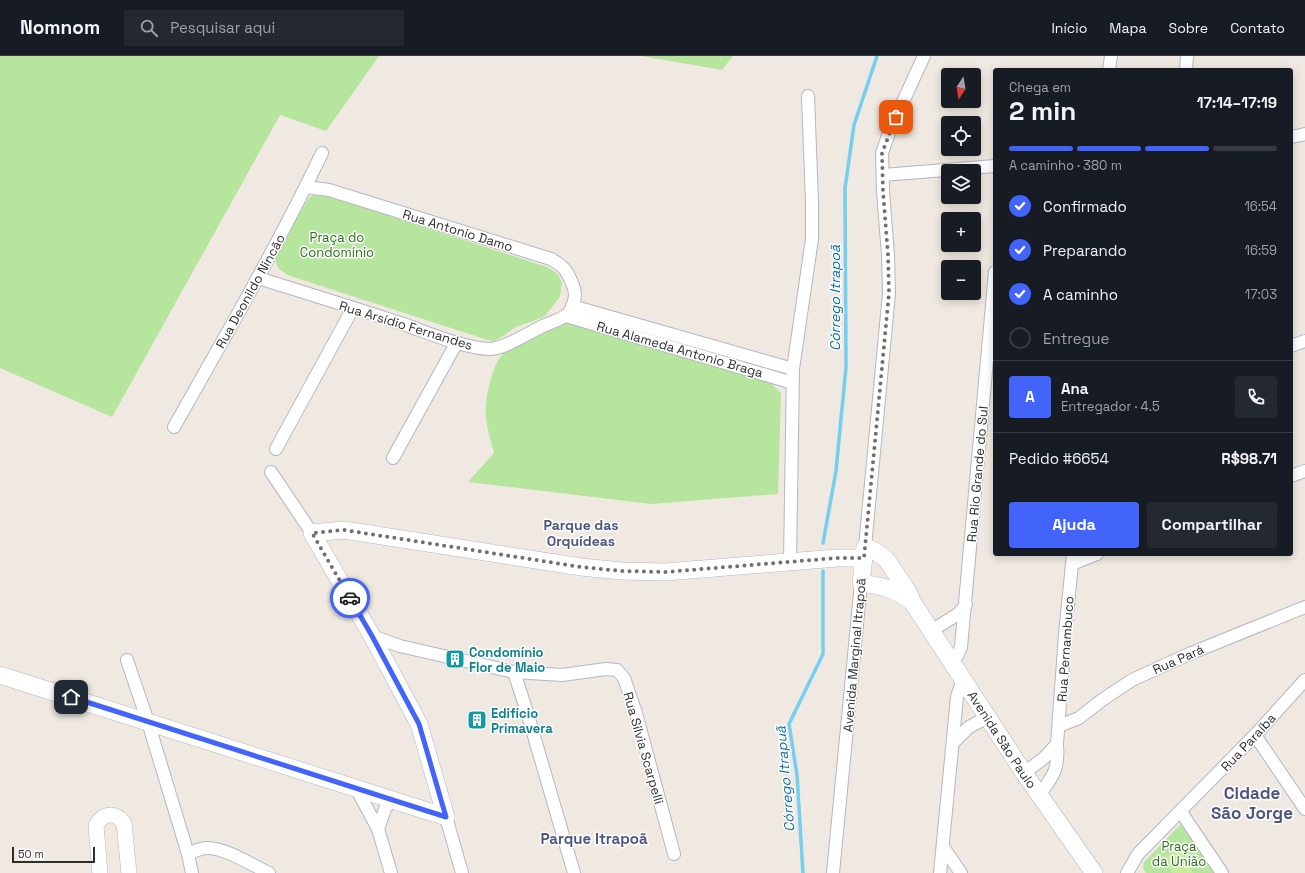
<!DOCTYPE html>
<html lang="pt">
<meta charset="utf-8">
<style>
body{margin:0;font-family:"Space Grotesk",sans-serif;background:#242831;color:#f1f3f6;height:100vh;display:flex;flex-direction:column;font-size:15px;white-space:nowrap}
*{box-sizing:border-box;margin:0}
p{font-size:13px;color:#9ea1a6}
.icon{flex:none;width:22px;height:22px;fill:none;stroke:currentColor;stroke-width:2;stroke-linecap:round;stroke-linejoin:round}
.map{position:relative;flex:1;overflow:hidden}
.details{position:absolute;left:993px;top:12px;width:300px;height:488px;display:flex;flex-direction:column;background:#171b24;border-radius:4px;box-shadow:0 2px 10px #0003}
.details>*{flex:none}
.needle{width:26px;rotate:192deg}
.tools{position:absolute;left:941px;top:12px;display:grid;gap:8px}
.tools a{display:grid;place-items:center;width:40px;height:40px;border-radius:4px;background:#171b24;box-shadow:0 2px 10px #0003;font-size:20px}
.scale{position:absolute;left:12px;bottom:10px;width:83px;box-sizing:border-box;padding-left:4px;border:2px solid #2e2e2e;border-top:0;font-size:11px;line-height:14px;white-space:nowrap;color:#2e2e2e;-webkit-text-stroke:3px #fff;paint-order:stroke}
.pin{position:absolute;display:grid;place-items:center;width:34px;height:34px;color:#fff;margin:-17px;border-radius:8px;box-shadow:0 2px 6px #0006}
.courier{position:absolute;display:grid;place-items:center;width:40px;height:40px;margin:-20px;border:3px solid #4264fb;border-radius:50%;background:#fff;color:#222;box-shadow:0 1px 5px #0007}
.summary em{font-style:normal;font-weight:800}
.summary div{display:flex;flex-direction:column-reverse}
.summary{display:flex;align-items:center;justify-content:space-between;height:68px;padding:0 16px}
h1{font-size:26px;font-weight:800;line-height:30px}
.bar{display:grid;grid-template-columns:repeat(4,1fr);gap:6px 4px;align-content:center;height:48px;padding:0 16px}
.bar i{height:5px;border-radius:3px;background:#363941}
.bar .on{background:#4264fb}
.bar p{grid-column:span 4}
.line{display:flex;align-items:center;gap:10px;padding:0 16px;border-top:1px solid #363941}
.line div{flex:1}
.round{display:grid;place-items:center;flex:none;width:42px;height:42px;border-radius:4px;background:#242831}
ol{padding:0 16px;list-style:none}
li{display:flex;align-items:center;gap:12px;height:44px}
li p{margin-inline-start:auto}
li .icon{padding:4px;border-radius:50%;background:#4264fb;color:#fff;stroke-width:4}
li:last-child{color:#9ea1a6}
li i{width:22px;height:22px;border:2px solid #363941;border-radius:50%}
.primary-button{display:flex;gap:8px;margin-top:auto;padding:8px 16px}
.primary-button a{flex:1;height:46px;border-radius:4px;background:#4264fb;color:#fff;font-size:16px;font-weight:800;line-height:46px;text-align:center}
.primary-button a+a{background:#242831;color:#f1f3f6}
header{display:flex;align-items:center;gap:24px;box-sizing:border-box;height:56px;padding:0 20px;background:#171b24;border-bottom:1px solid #363941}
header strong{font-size:19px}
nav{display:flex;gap:22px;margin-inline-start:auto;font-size:14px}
.search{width:280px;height:36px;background:#242831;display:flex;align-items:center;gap:10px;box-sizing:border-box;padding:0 14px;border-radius:4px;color:#9ea1a6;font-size:15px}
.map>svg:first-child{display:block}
.green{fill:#b6e59e}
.pitch{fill:#c9ec9a}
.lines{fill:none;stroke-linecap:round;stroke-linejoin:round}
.stream{stroke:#75cff0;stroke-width:3.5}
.minor-casing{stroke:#b4b7c1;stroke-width:14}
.tertiary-casing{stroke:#b4b7c1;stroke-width:16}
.secondary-casing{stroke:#b4b7c1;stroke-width:18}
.minor{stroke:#fff;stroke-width:12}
.tertiary{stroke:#fff;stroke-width:15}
.secondary{stroke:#fff;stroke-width:17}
.done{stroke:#726f6d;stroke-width:4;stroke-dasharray:0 7.2}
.route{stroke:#4264fb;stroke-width:5}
.labels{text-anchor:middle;stroke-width:3;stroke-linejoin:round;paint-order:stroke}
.street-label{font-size:13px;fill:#2e2e2e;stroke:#fff}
.park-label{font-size:13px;fill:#2c6e1b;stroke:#fff}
.culture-label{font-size:13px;font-weight:bold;fill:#0d838f;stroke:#fff;text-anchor:start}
.water-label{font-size:14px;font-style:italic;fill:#0d6fa3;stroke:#fff}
.neighbourhood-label{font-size:14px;font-weight:bold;fill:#4d5680;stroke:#fff}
.quarter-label{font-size:15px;font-weight:bold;fill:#4d5680;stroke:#fff}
.district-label{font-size:17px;font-weight:bold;fill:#4d5680;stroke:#fff}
</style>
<header>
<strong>Nomnom</strong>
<div class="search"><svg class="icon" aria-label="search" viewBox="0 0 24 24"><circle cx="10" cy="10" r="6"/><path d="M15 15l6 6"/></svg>Pesquisar aqui</div>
<nav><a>Início</a><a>Mapa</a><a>Sobre</a><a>Contato</a></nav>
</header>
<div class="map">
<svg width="1305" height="817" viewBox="0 0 1305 817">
<rect width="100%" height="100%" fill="#efe9e1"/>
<g class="green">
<polygon points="0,0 379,0 326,75 280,59 112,361 0,312"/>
<polygon points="641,0 733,0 722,14"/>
<path d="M315,138L325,139L547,211L558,218L562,227L560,241L544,261L516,271L494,286L290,220C278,213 274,210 276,195L308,143Z"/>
<path d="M575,265L767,323L781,337L778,438L651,448L468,426L494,397C491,385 487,373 486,361C484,343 493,304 507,293C527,279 552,272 575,265Z"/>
<polygon points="1181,769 1185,772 1215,817 1146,817 1143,812 1144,806 1178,771"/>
</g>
<polygon class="pitch" points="1182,794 1193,817 1172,817 1164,802"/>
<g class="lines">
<g class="stream">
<polyline points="823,487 836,415 846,311 845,132 854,69 877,0"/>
<polyline points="803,817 797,719 789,668 823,598 823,515"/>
</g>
<g class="minor-casing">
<g id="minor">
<polyline points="1109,14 1111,0"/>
<polyline points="1186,14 1187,0"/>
<polyline points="1291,81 1305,78"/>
<polyline points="883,119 995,110"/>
<path d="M258,222C306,237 355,252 403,268C429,277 463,292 490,293C504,293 530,276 543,270C561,262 573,262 575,239C575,234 574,231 572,227C567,214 563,210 551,203L329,134L306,131"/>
<polyline points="572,250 793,313"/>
<polyline points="566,260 793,327"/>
<polyline points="1291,290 1305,285"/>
<path d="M174,371C225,281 277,191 322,97"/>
<polyline points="276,393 353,252"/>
<polyline points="393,402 457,286"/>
<polyline points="271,416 312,477"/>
<polyline points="1291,420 1305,415"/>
<polyline points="865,491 889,237 888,199 883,135 882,97 890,74 924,0"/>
<polyline points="790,506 793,313 812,183 812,146 808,40"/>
<polyline points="1072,508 1097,498"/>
<polyline points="931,575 958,558 966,549"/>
<polyline points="372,580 400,590 514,616 562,619 606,613 617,614 624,622 636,657 674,798"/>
<polyline points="127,604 148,666 188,798 192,817"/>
<polyline points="952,606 957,600 961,591 995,216"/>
<polyline points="514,616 527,656 574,817"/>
<polyline points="1059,670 1079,662 1102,644 1132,624 1189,598 1305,551"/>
<polyline points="1255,679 1305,753"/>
<polyline points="953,687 969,671 988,661"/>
<polyline points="1024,717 1044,702 1057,688"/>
<polyline points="356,732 378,773 391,817"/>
<path d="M1039,739C1054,720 1059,712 1057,688L1065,578L1073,498"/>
<polyline points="1181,756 1222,817"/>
<polyline points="446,761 462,817"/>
<polyline points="378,773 385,753 391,744"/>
<polyline points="943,791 961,817"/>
<path d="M188,798C194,795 199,793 206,792C224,791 252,809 269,817"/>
<polyline points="833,817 861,527"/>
<polyline points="940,817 957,641 963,623"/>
<polyline points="1127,817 1138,798 1255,679 1305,624"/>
</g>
</g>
<g class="tertiary-casing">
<path id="tertiary" d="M100,817L96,770C103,756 115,756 124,767L129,817"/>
</g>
<g class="secondary-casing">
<g id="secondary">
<path id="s1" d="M913,547C896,533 883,530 861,527L865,491C875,494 882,498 889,507L908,536L913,547L1024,717L1094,817"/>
<polyline points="0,619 446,761"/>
<polyline points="446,761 419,668 372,580 312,477 344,474 581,511 622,515 666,516 837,502 864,502"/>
</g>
</g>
<use href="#minor" class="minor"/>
<use href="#tertiary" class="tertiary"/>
<use href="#secondary" class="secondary"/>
</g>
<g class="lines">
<polyline class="done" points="350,542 312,477 344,474 581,511 622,515 666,516 836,502 864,502 889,237 888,199 883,135 882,97 896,61"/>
<polyline class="route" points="71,641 446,761 419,668 372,580 350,542"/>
</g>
<defs>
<g id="building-square" transform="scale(1)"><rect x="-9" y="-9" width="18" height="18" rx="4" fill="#0f9aa8" stroke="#fff"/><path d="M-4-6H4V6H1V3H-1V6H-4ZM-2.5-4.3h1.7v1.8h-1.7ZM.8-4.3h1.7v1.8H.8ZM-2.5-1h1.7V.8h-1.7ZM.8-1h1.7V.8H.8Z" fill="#fff"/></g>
</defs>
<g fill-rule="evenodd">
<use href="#building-square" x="455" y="603"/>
<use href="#building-square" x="477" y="664"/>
</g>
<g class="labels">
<g class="street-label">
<text transform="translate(458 174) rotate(17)" y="5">Rua Antonio Damo</text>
<text transform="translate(250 235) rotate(-61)" y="5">Rua Deonildo Nincão</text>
<text transform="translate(406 269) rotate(17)" y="5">Rua Arsídio Fernandes</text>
<text transform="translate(680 293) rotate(16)" y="5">Rua Alameda Antonio Braga</text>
<text transform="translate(977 418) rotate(-85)" y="5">Rua Rio Grande do Sul</text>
<text transform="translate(1065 593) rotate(-86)" y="5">Rua Pernambuco</text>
<text transform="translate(854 599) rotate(-85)" y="5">Avenida Marginal Itrapoã</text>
<text transform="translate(1178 603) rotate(-24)" y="5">Rua Pará</text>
<text dy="5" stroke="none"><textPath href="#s1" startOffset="332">Avenida São Paulo</textPath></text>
<text transform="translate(1248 686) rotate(-47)" y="5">Rua Paraíba</text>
<text transform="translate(644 692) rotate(74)" y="5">Rua Sílvia Scarpelli</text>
</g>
<g class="park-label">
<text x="337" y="186">Praça do<tspan x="337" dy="15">Condomínio</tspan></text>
<text x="1179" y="795">Praça<tspan x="1179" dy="15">da União</tspan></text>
</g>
<g class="culture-label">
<text x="469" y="601">Condomínio<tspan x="469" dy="15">Flor de Maio</tspan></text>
<text x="491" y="662">Edifício<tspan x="491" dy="15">Primavera</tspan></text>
</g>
<g class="water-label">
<text transform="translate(835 242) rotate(-90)" y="5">Córrego Itrapoã</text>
<text transform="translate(785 723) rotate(-95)" y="5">Córrego Itrapuã</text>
</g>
<g class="neighbourhood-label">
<text x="581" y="474">Parque das<tspan x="581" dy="16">Orquídeas</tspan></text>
</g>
<g class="quarter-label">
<text x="594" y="788">Parque Itrapoã</text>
</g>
<g class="district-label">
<text x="1252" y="743">Cidade<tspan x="1252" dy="20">São Jorge</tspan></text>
</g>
</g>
</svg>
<div class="tools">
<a><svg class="needle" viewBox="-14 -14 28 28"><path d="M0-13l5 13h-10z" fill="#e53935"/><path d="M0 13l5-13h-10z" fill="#9ea1a6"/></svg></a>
<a><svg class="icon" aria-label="locate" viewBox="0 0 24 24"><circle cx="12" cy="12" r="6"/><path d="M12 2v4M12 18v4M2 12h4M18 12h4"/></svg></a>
<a><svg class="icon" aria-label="layers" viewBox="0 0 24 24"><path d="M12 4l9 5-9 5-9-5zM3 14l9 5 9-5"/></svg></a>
<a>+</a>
<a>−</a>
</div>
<div class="scale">50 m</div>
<div class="pin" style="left:896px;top:61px;background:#ea580c"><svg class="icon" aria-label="bag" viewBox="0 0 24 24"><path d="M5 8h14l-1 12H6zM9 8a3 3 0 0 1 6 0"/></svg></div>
<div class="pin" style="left:71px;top:641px;background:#1f2937"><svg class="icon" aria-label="home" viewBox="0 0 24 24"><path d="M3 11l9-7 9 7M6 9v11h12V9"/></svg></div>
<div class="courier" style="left:350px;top:542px"><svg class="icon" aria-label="car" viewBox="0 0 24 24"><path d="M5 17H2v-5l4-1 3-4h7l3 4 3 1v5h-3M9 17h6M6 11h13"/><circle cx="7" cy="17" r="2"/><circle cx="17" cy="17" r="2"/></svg></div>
<section class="details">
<div class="summary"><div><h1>2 min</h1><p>Chega em</p></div><em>17:14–17:19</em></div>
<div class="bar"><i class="on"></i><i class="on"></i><i class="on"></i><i></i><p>A caminho · 380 m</p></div>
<ol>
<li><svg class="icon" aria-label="check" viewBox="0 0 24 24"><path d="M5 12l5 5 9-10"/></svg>Confirmado<p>16:54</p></li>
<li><svg class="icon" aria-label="check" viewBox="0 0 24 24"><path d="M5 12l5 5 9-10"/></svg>Preparando<p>16:59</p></li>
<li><svg class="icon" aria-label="check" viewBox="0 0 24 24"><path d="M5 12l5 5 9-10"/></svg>A caminho<p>17:03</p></li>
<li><i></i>Entregue</li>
</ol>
<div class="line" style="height:72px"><b class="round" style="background:#4264fb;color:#fff">A</b><div><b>Ana</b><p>Entregador · 4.5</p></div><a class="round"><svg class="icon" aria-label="phone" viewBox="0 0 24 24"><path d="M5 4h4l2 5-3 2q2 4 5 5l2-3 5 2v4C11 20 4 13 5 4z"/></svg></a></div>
<div class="line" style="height:52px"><div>Pedido #6654</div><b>R$98.71</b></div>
<div class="primary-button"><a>Ajuda</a><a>Compartilhar</a></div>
</section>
</div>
